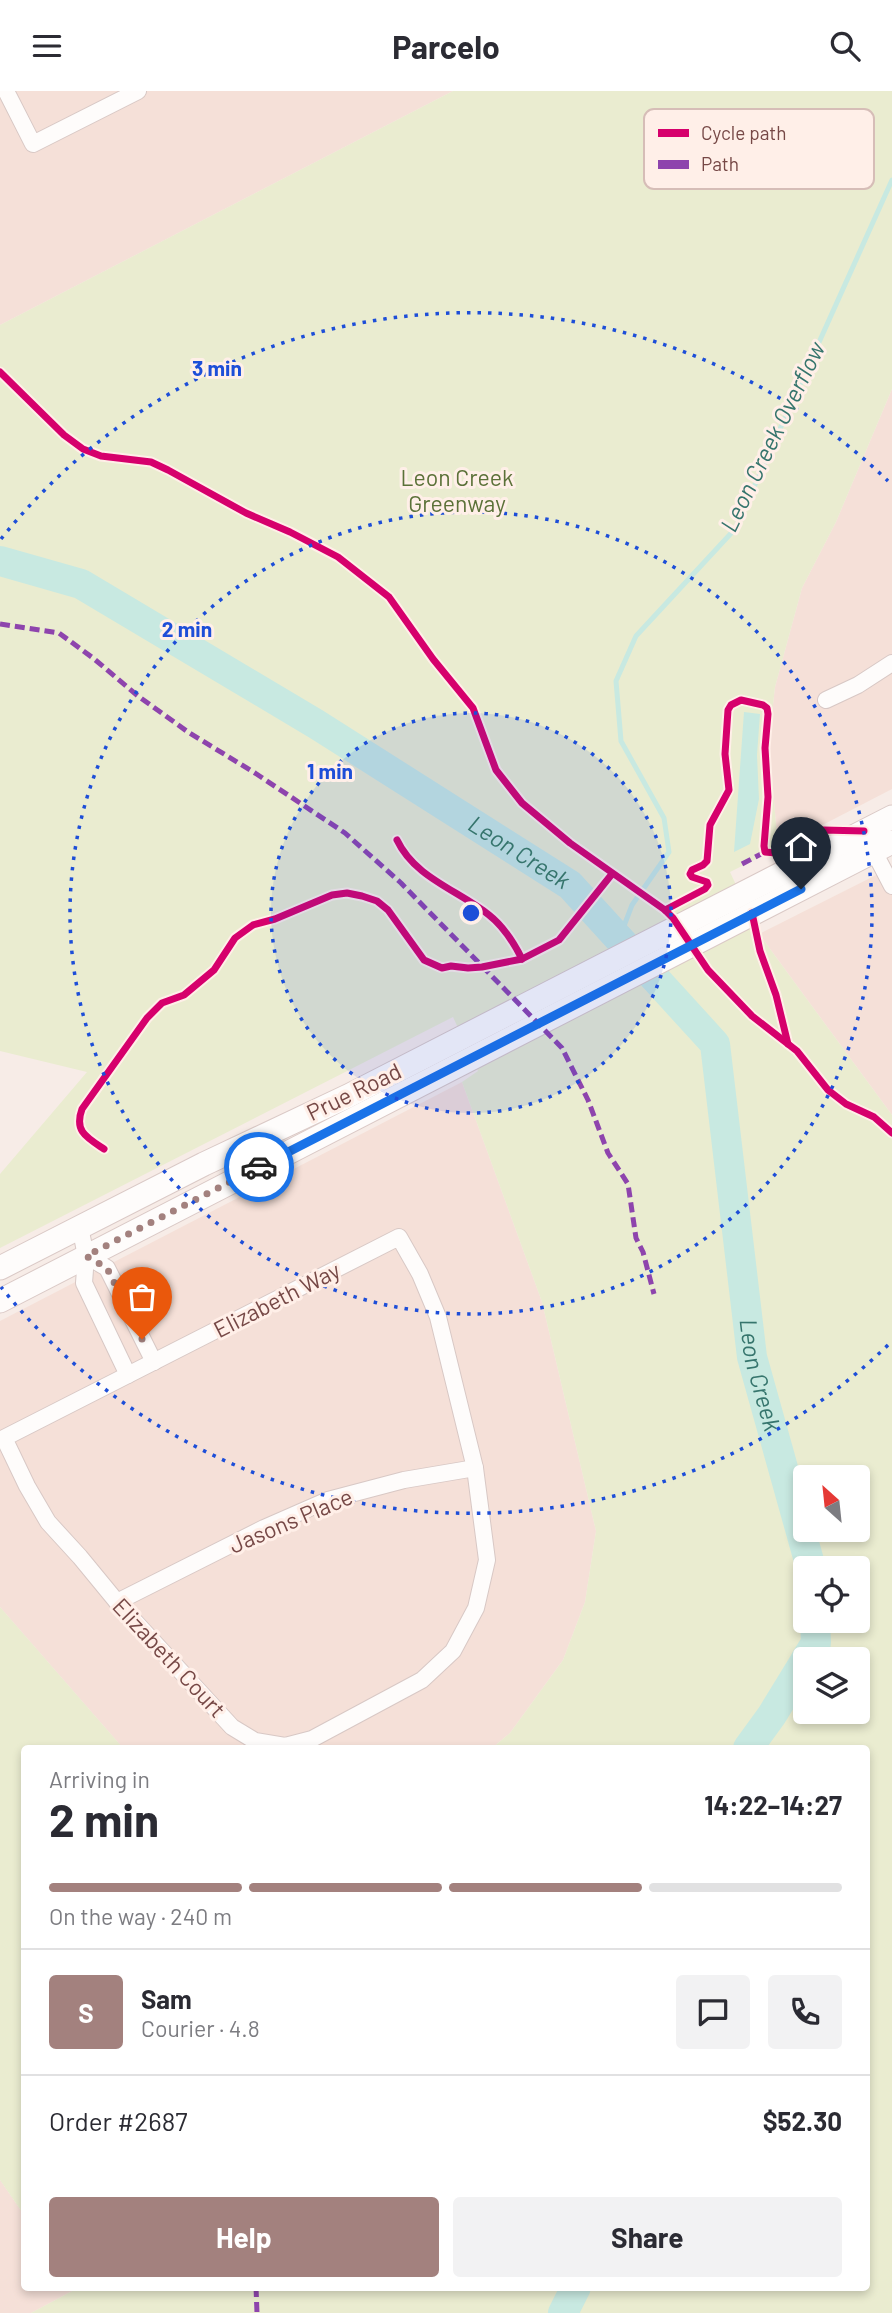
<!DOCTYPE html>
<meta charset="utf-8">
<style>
body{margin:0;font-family:Barlow,sans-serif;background:#f2f2f3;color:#2b2b33;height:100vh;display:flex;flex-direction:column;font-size:26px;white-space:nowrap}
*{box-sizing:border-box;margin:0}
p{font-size:23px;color:#7c7c81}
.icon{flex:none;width:38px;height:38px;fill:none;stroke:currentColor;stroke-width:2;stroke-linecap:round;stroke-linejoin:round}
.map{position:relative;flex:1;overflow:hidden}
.panel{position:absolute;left:21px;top:1654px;width:849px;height:546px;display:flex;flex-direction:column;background:#fff;border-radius:7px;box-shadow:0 4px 10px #0003}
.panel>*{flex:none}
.needle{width:46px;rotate:333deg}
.controls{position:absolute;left:793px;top:1374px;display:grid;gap:14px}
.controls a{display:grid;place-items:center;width:77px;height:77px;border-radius:7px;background:#fff;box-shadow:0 4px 10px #0003;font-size:35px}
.pin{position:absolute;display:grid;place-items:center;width:60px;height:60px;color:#fff;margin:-72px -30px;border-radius:50% 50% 50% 0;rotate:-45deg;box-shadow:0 0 7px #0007}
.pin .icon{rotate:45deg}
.courier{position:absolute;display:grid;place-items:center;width:70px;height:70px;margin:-35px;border:5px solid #1a73e8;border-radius:50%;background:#fff;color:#222;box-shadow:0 2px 9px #0007}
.overview em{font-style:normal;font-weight:700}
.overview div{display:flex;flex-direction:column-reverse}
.overview{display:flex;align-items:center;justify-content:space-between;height:119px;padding:0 28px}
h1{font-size:46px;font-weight:700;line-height:52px}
.bar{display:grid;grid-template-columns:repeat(4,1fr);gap:10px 7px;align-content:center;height:84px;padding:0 28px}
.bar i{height:9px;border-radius:5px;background:#e1e1e2}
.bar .current{background:#a3817e}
.bar p{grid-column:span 4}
.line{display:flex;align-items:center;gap:18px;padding:0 28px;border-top:2px solid #e1e1e2}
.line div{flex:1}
.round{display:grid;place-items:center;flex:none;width:74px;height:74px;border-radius:7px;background:#f2f2f3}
.button{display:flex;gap:14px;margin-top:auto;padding:14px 28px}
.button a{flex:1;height:80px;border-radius:7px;background:#a3817e;color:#fff;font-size:28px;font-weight:700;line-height:80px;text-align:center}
.button a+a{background:#f2f2f3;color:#2b2b33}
header{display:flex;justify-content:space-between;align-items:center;height:91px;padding:0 28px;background:#fff;font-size:32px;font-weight:700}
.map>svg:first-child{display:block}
.residential{fill:#f5e0d8}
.green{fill:#eaecd0;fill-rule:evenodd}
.water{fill:#c8e9e1}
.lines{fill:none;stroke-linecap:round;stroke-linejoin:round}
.stream{stroke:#c8e9e1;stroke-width:5}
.river{stroke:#c8e9e1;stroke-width:30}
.street-casing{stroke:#d8c8c5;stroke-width:18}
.secondary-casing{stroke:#dac9c6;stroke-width:25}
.street{stroke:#fefcfb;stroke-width:16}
.secondary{stroke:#fefcfb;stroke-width:23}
.quiet{stroke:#8e44ad;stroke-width:5;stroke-dasharray:10 5;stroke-linecap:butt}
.cycleway-casing{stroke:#ffefe8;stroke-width:11}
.cycleway{stroke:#d6006c;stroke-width:7}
.done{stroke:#a3817e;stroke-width:7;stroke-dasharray:0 12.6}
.route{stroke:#1a73e8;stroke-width:9}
.ring{fill:none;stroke:#1d4ed8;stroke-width:3.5;stroke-dasharray:3.5 7}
.labels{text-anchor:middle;stroke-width:6;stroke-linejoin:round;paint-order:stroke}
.park-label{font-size:23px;fill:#5b7138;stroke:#ffefe8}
.street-label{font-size:23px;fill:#764846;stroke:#ffefe8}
.water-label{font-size:24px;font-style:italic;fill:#36756d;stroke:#ffefe8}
.key{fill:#ffefe8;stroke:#d6bdb7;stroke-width:2}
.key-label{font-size:19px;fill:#764846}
.centre{fill:#1d4ed8;stroke:#ffefe8;stroke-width:3.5}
.ring-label{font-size:21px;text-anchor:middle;font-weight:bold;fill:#1d4ed8;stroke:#ffefe8;stroke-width:6;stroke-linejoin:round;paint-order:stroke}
</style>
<header><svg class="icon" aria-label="menu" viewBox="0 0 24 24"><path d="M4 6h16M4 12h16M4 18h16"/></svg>Parcelo<svg class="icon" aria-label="search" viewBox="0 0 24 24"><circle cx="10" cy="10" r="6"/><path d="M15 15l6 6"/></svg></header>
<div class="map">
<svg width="892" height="2222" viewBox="0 0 892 2222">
<rect width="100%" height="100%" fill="#f7ece7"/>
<g class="residential">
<polygon points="0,0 453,0 0,234"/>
<polygon points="892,298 892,698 778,757 769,650 775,596 802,497 836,431"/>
<polygon points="892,776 892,1024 759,843"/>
<polygon points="462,991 542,1211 596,1440 585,1511 563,1569 510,1642 492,1657 123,1657 0,1516 0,1230"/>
<polygon points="0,2089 24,2124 24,2196 76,2198 31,2222 0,2222"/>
</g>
<g class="green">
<path d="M453,0H892V298L836,431L802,497L775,596L769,650L778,757L730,781L759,843L892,1024V2222H31L76,2198L75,2196H866V1657H492L510,1642L563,1569L585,1511L596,1440L542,1211L462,991L478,980L453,926L0,1157V1083L87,981L0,960V234ZM805,1386H858V1438H805ZM805,1477H858V1530H805ZM805,1568H858V1620H805Z"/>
<polygon points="0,1516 123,1657 24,1657 24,2124 0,2089"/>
</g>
<polygon class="water" points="744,621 760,623 757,664 759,708 750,753 734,761"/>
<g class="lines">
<polyline class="stream" points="619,848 632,814 669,761 664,727 621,650 616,590 636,545 735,438 892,89"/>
<g class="river">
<path id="s1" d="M0,470L81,493L316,633L570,794L715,953L752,1266L811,1477"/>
<polyline points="806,1568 816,1552 815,1530"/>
<polyline points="748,1657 772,1624 805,1570"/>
<polyline points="563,2222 576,2196"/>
</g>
<g class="street-casing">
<g id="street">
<polyline points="6,0 33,53 138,0"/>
<polyline points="826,609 858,594 892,572"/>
<polyline points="869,751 892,795"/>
<polyline points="80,1136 86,1165 84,1192 128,1284"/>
<polygon points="399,1146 420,1183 438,1226 475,1377 487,1469 476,1517 453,1560 422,1589 312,1648 285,1655 255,1650 232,1636 117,1511 80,1466 48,1431 27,1395 4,1347"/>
<polyline points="86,1165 107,1177 154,1271"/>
<polyline points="117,1511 264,1437 328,1409 404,1389 475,1377"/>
</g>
</g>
<g class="secondary-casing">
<g id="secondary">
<polyline points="0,1177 204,1073 348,1005 892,726"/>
<polyline points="0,1210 892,751"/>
</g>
</g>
<use href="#street" class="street"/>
<use href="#secondary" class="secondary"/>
<g class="quiet">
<polyline points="0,533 59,542 93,567 138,605 188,641 255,682 345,742 401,792 562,957 588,1009 608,1062 628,1093 636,1147 643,1161 654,1203"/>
<polyline points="742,773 765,761"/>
<polyline points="256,2196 257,2222"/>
</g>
<g class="cycleway-casing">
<g id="cycleway">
<polyline points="0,281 64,344 83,358 101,365 151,371 168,379 246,422 290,441 338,466 389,506 433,568 473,617 496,679 522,712 570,752 665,819 673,827 708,879 752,925 797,960 828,999 846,1013 874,1026 892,1042"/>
<path d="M397,749C415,787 458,799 489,824C503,835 514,852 522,868"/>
<polyline points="665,819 705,798 708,794 707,791 692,786 690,783 692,779 703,774 707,770 710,734 729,699 725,663 728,619 731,614 741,609 763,614 767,617 768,623 765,657 768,706 764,755 765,761 776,762 823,739 864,740"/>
<polyline points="752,822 760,860 776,904 788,953"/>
<path d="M104,1058C86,1046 74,1040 82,1018L147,927L162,912L184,904L214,879L235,847L253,834L275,828L332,804L347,802L362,805L377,810L388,819L424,869L442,877L451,875L468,877L482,876L522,868L559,849L612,783"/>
</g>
</g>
<use href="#cycleway" class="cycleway"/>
</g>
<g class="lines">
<polyline class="done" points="142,1248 107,1177 86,1165 259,1076"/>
<polyline class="route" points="259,1076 801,798"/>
</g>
<circle cx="471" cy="822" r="200" fill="#1d4ed8" fill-opacity=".12"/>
<g class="ring">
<circle cx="471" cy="822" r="200"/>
<circle cx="471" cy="822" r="401"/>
<path d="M888 1254A601 601 0 0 1 1 1196M1 448A601 601 0 0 1 888 390"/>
</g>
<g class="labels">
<g class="park-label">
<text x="457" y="395">Leon Creek<tspan x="457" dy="26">Greenway</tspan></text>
</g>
<g class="street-label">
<text transform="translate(354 1001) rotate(-26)" y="8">Prue Road</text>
<text transform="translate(277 1209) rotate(-27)" y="8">Elizabeth Way</text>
<text transform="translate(291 1430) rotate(-23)" y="8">Jasons Place</text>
<text transform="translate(169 1567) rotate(47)" y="8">Elizabeth Court</text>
</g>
<g class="water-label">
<text transform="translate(773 346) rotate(-64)" y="8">Leon Creek Overflow</text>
<text dy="8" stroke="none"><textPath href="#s1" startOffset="598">Leon Creek</textPath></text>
<text dy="8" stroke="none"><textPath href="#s1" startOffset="1208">Leon Creek</textPath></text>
</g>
</g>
<rect x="644" y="18" width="230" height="80" rx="10" class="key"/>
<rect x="658" y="38" width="31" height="8" fill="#d6006c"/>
<rect x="658" y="69" width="31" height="9" fill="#8e44ad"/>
<g class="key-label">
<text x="701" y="49">Cycle path</text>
<text x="701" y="80">Path</text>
</g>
<circle cx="471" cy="822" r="10" class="centre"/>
<g class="ring-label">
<text x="217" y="285">3 min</text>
<text x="187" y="546">2 min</text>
<text x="330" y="688">1 min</text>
</g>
</svg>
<div class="controls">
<a><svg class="needle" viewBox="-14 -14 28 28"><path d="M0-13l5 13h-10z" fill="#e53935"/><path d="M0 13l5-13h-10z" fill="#7c7c81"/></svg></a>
<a><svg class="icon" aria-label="locate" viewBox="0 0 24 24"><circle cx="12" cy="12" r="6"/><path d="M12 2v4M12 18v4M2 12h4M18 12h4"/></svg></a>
<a><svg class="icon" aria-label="layers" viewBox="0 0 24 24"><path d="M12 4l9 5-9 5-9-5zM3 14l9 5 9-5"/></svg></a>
</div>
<div class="pin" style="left:142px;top:1248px;background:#ea580c"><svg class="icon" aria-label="bag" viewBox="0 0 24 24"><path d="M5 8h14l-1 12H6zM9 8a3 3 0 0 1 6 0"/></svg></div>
<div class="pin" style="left:801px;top:798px;background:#1f2937"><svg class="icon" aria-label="home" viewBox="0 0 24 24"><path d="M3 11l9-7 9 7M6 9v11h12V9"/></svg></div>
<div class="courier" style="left:259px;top:1076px"><svg class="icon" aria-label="car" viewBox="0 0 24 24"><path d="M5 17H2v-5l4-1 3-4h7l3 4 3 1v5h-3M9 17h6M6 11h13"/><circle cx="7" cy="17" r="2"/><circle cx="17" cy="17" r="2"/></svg></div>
<section class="panel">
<div class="overview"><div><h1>2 min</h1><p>Arriving in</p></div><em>14:22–14:27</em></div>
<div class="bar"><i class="current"></i><i class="current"></i><i class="current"></i><i></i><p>On the way · 240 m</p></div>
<div class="line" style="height:126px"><b class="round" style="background:#a3817e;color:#fff">S</b><div><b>Sam</b><p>Courier · 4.8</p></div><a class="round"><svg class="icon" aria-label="chat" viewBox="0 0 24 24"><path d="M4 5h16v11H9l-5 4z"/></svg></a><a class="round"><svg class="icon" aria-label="phone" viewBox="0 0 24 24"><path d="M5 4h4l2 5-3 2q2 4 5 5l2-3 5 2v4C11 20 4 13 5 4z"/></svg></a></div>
<div class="line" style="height:91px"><div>Order #2687</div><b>$52.30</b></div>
<div class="button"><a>Help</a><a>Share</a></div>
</section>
</div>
